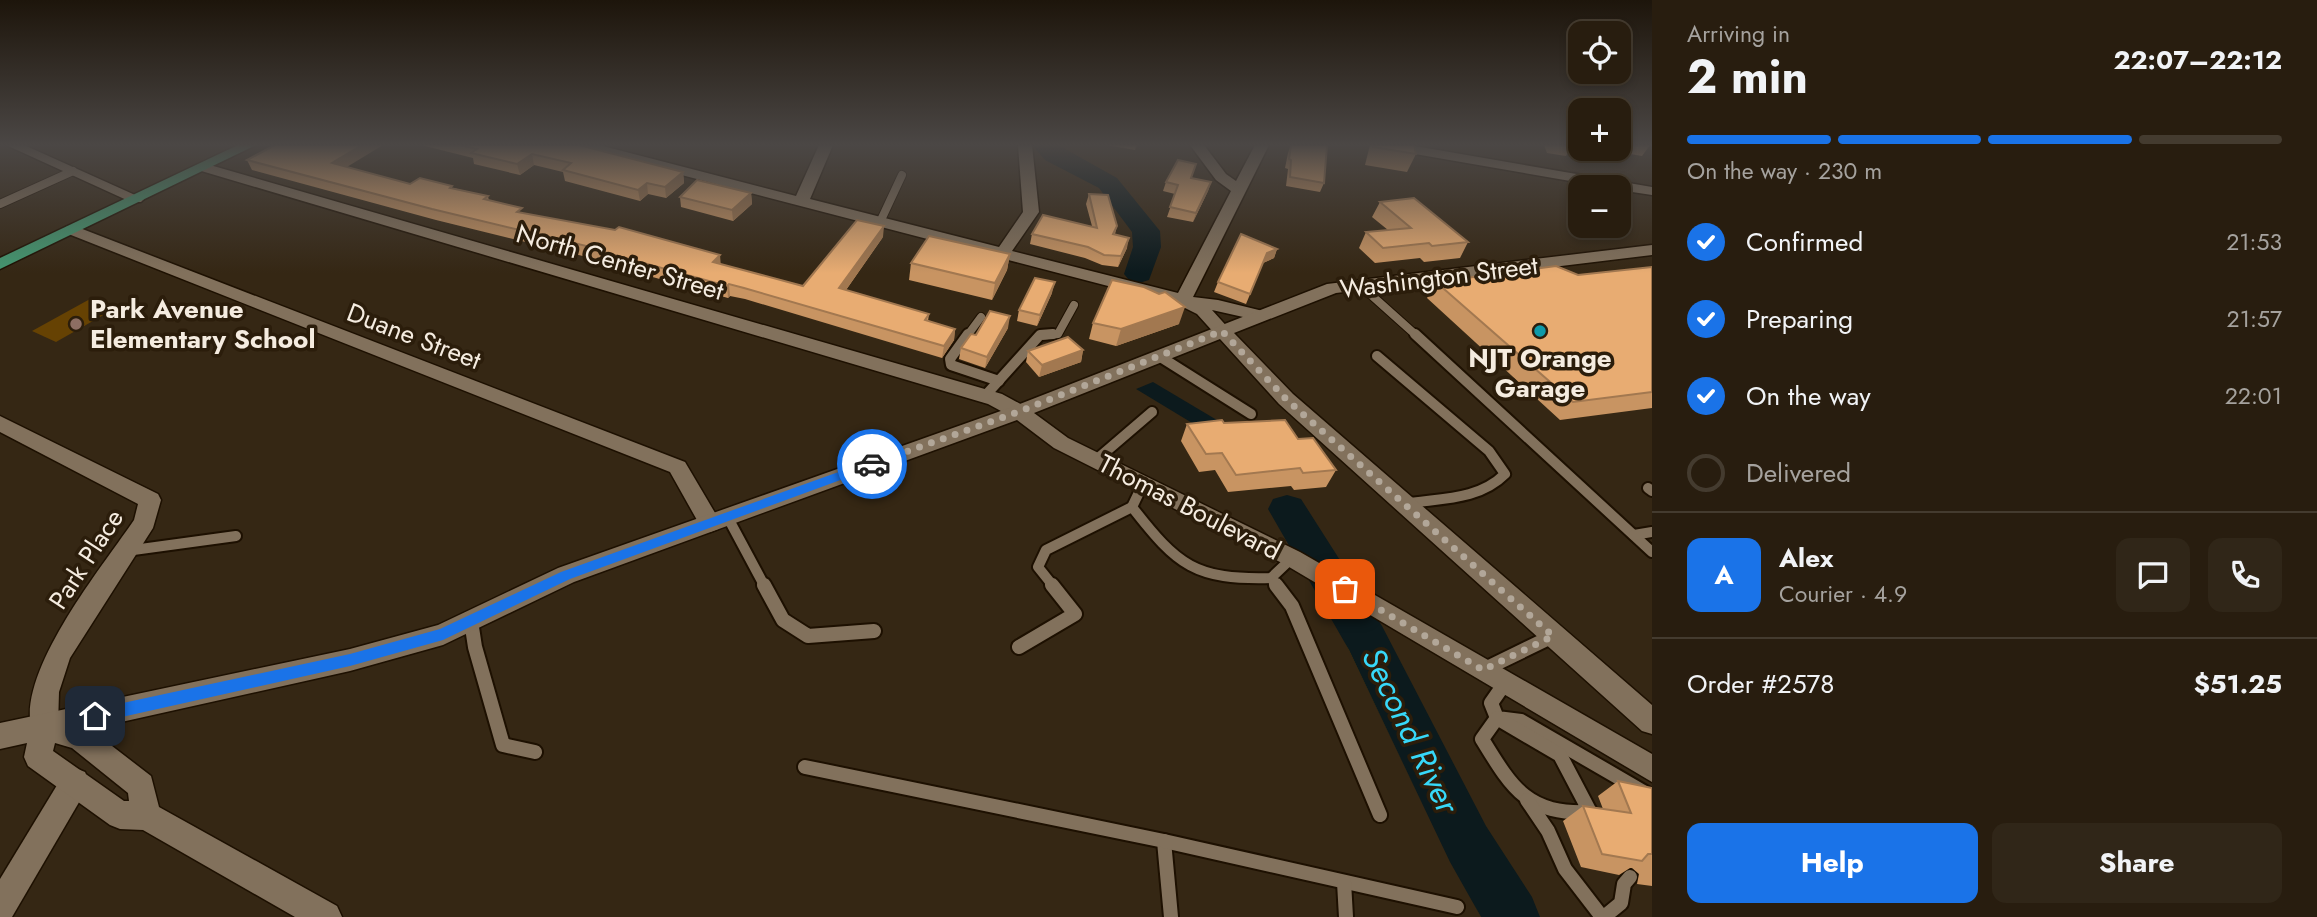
<!DOCTYPE html>
<meta charset="utf-8">
<style>
body{margin:0;font-family:Jost,sans-serif;background:#302618;color:#f1f3f6;height:100vh;display:flex;flex-direction:column;font-size:26px;white-space:nowrap}
*{box-sizing:border-box;margin:0}
p{font-size:23px;color:#a5a29e}
.icon{flex:none;width:38px;height:38px;fill:none;stroke:currentColor;stroke-width:2;stroke-linecap:round;stroke-linejoin:round}
.map{position:relative;flex:1;overflow:hidden}
.side{display:flex;flex-direction:column;background:#281d0f;width:665px}
.side>*{flex:none}
.tools{position:absolute;left:1568px;top:21px;display:grid;gap:14px}
.tools a{display:grid;place-items:center;width:63px;height:63px;border-radius:14px;background:#281d0f;box-shadow:0 4px 10px #0003,0 0 0 2px #443b2f;font-size:35px}
.pin{position:absolute;display:grid;place-items:center;width:60px;height:60px;color:#fff;margin:-30px;border-radius:14px;box-shadow:0 4px 10px #0006}
.courier{position:absolute;display:grid;place-items:center;width:70px;height:70px;margin:-35px;border:5px solid #1a73e8;border-radius:50%;background:#fff;color:#222;box-shadow:0 2px 9px #0007}
.overview em{font-style:normal;font-weight:700}
.overview div{display:flex;flex-direction:column-reverse}
.overview{display:flex;align-items:center;justify-content:space-between;height:119px;padding:0 35px}
h1{font-size:46px;font-weight:700;line-height:52px}
.bar{display:grid;grid-template-columns:repeat(4,1fr);gap:10px 7px;align-content:center;height:84px;padding:0 35px}
.bar i{height:9px;border-radius:5px;background:#443b2f}
.bar .selected{background:#1a73e8}
.bar p{grid-column:span 4}
.line{display:flex;align-items:center;gap:18px;padding:0 35px;border-top:2px solid #443b2f}
.line div{flex:1}
.round{display:grid;place-items:center;flex:none;width:74px;height:74px;border-radius:14px;background:#302618}
ol{padding:0 35px;list-style:none}
li{display:flex;align-items:center;gap:21px;height:77px}
li p{margin-inline-start:auto}
li .icon{padding:7px;border-radius:50%;background:#1a73e8;color:#fff;stroke-width:4}
li:last-child{color:#a5a29e}
li i{width:38px;height:38px;border:4px solid #443b2f;border-radius:50%}
.button{display:flex;gap:14px;margin-top:auto;padding:14px 35px}
.button a{flex:1;height:80px;border-radius:14px;background:#1a73e8;color:#fff;font-size:28px;font-weight:700;line-height:80px;text-align:center}
.button a+a{background:#302618;color:#f1f3f6}
main{display:flex;flex:1;min-height:0}
.map>svg:first-child{display:block}
.green{fill:#664203}
.water{fill:#0c1a1d}
.lines{fill:none;stroke-linecap:round;stroke-linejoin:round}
.river{fill:#0c1a1d;fill-rule:evenodd}
.lane-far2-casing{stroke:#1d1001;stroke-width:10}
.lane-far1-casing{stroke:#1d1001;stroke-width:14}
.lane-casing{stroke:#1d1001;stroke-width:18}
.street-casing{stroke:#1d1001;stroke-width:3}
.secondary-casing{stroke:#1d1001;stroke-width:3}
.primary-casing{stroke:#1d1001;stroke-width:3}
.lane-far2{stroke:#82715c;stroke-width:8}
.lane-far1{stroke:#82715c;stroke-width:10}
.lane{stroke:#82715c;stroke-width:14}
.street{fill:#82715c;fill-rule:evenodd}
.secondary{fill:#82715c;fill-rule:evenodd}
.primary{fill:#449770;fill-rule:evenodd}
.wall{fill:#c89462}
.shaded-wall{fill:#a27850}
.building{fill:#e8ac72;stroke:#a27850;stroke-width:2}
.route{fill:#1a73e8}
.done{stroke:#b2a799;stroke-width:7;stroke-dasharray:0 12.6}
.education-dot{fill:#8d6e63;stroke:#2b1d0b;stroke-width:2.5}
.culture-dot{fill:#0f9aa8;stroke:#2b1d0b;stroke-width:2.5}
.labels{text-anchor:middle;stroke-width:7;stroke-linejoin:round;paint-order:stroke}
.street-label{font-size:26px;fill:#f5ece0;stroke:#2b1d0b}
.poi-label{font-size:26px;font-weight:bold;fill:#f5ece0;stroke:#2b1d0b;text-anchor:start}
.near-water-label{font-size:33px;font-style:italic;fill:#37d8f8;stroke:#2b1d0b}
</style>
<main>
<div class="map">
<svg width="1652" height="917" viewBox="0 0 1652 917">
<rect width="100%" height="100%" fill="#352714"/>
<g class="green">
<polygon points="90,299 114,309 56,342 32,331"/>
<polygon points="1324,598 1367,622 1533,917 1481,917 1421,800"/>
</g>
<polygon class="water" points="1153,382 1232,429 1207,432 1136,389"/>
<g class="lines">
<g class="river">
<polygon points="1032,145 1058,145 1117,178 1160,231 1161,247 1149,280 1139,283 1129,280 1124,274 1133,247 1132,232 1099,188 1045,160"/>
<polygon points="1287,495 1301,499 1382,626 1486,826 1532,897 1540,917 1481,917 1450,862 1349,650 1268,509 1273,499"/>
</g>
<g class="lane-far2-casing">
<g id="lane-far2">
<polyline points="0,204 73,171"/>
<polyline points="881,220 902,175"/>
<polyline points="1360,285 1417,336"/>
<polyline points="967,336 981,317"/>
<polyline points="1039,336 1058,334 1074,305"/>
</g>
</g>
<g class="lane-far1-casing">
<g id="lane-far1">
<polyline points="968,334 950,359 951,365 999,381"/>
<polyline points="1415,334 1652,552"/>
<polyline points="1159,356 1251,414"/>
<path d="M1377,356L1489,451L1505,474C1478,501 1439,498 1404,504"/>
<polyline points="985,396 1040,335 1053,334"/>
<polyline points="1096,460 1152,412"/>
<path d="M1144,482L1132,507C1178,566 1195,580 1271,578L1292,558"/>
<polyline points="1648,488 1652,491"/>
<polyline points="727,516 765,587"/>
<polyline points="1634,535 1652,532"/>
<polyline points="126,551 236,536"/>
<polyline points="1271,578 1278,587"/>
<polyline points="1054,587 1038,567 1046,550 1132,507"/>
</g>
</g>
<g class="lane-casing">
<g id="lane">
<polyline points="764,585 783,620 808,636 874,631"/>
<polyline points="1276,585 1292,606 1380,815"/>
<polyline points="471,621 475,647 503,745 535,752"/>
<polyline points="1019,647 1075,614 1052,585"/>
<polyline points="1483,670 1553,636"/>
<polyline points="1505,683 1491,703 1497,718 1521,721 1652,797"/>
<path d="M1497,718L1560,755L1590,812C1527,815 1512,788 1482,739Z"/>
<polyline points="805,767 1164,841 1171,917"/>
<polyline points="1527,800 1548,831 1565,869 1602,917"/>
<polyline points="1164,841 1457,907"/>
<polyline points="1344,882 1346,917"/>
<polyline points="1604,917 1621,903 1624,884 1630,877"/>
</g>
</g>
<g class="street-casing">
<g id="street">
<polygon points="6,145 24,145 144,199 141,202 131,202"/>
<polygon points="576,145 599,145 796,196 819,145 833,145 810,199 999,247 1023,212 1018,145 1032,145 1039,212 1012,251 1178,293 1231,191 1216,180 1190,145 1204,145 1226,174 1236,181 1255,145 1269,145 1193,297 1218,300 1267,312 1270,316 1261,321 1212,310 1231,331 1222,336 1216,335 1197,314 1177,304 578,148"/>
<polygon points="1379,145 1409,145 1652,187 1652,195 1619,190 1619,187 1605,187 1386,149"/>
<polygon points="203,163 1002,394 1026,407 1029,412 1026,417 1012,417 988,404 198,170 196,167"/>
<polygon points="72,225 685,462 721,523 718,529 710,532 702,529 670,472 66,233 64,230 66,227"/>
<path d="M0,416L158,494L161,500L153,528L70,658L59,692L58,727L54,736L44,739L34,736C9,680 103,566 134,520L138,504L0,432Z"/>
<polygon points="75,768 85,772 89,782 85,792 12,917 0,917 0,879 65,772"/>
</g>
</g>
<g class="secondary-casing">
<path id="secondary" d="M1652,245V255L1336,293L1234,333L1293,394L1652,705V734L1642,731L1279,404L1220,339L1034,413L1068,438L1300,552L1652,754V782L1284,564L1054,448L1017,420L574,582L443,645L350,671L90,729L151,776L159,807L337,906L342,917H295L143,830L120,829L110,825L28,766L24,757L27,743L0,749V723L350,649L438,625L558,568L1012,407L1327,284ZM55,743L72,748L128,793L129,801H124L53,751Z"/>
</g>
<g class="primary-casing">
<polygon id="primary" points="238,145 256,145 0,269 0,258"/>
</g>
<use href="#lane-far2" class="lane-far2"/>
<use href="#lane-far1" class="lane-far1"/>
<use href="#lane" class="lane"/>
<use href="#street" class="street"/>
<use href="#secondary" class="secondary"/>
<use href="#primary" class="primary"/>
</g>
<g class="wall">
<polygon points="421,145 579,145 683,172 684,183 666,198 648,194 640,201 565,181 563,172 534,165 520,175 474,164 473,158"/>
<polygon points="1106,145 1137,145 1135,150"/>
<polygon points="1291,145 1324,183 1320,192 1286,186 1288,169 1285,168 1288,153"/>
<polygon points="1370,145 1414,145 1416,154 1407,172 1365,165"/>
<polygon points="1544,145 1572,145 1566,156 1547,153"/>
<polygon points="1619,145 1650,145 1642,156 1613,151 1611,149 1619,149"/>
<polygon points="247,160 348,167 410,184 453,188 488,196 489,201 523,213 720,255 720,264 803,286 883,237 846,290 929,314 928,321 955,329 954,340 942,358 745,299 730,296 728,298 595,261 595,259 436,220 252,170"/>
<polygon points="1192,178 1211,182 1208,191 1193,222 1167,217 1175,194 1163,191 1166,182"/>
<polygon points="751,193 752,204 733,221 681,207 680,197"/>
<polygon points="1089,194 1117,226 1115,234 1127,248 1118,267 1102,265 1085,258 1030,244 1032,234 1092,226 1086,204"/>
<polygon points="1380,202 1468,242 1460,258 1424,262 1420,258 1375,263 1359,248 1366,232 1388,230 1372,217"/>
<polygon points="1277,249 1274,258 1263,263 1246,304 1214,292 1218,282"/>
<polygon points="1010,254 1007,270 992,300 909,280 911,263"/>
<polygon points="1652,267 1652,408 1560,420 1427,298 1436,282 1578,275"/>
<polygon points="1052,293 1037,326 1017,321 1019,310"/>
<polygon points="1159,294 1179,324 1116,346 1089,339 1093,323"/>
<polygon points="1008,328 985,368 959,359 961,348 976,335"/>
<polygon points="1083,350 1081,362 1039,377 1026,362 1028,351"/>
<polygon points="1224,423 1298,439 1336,470 1326,487 1294,490 1291,486 1228,492 1215,470 1199,472 1181,441 1187,424"/>
<polygon points="1618,781 1652,788 1652,886 1637,884 1639,874 1632,868 1630,868 1619,875 1581,867 1563,821 1583,806 1603,809 1598,796"/>
</g>
<g class="shaded-wall">
<polygon points="362,145 383,145 337,173 332,163"/>
<polygon points="532,154 534,165 520,175 517,164"/>
<polygon points="683,172 684,183 666,198 665,187"/>
<polygon points="1211,182 1208,191 1193,222 1196,213"/>
<polygon points="647,183 648,194 640,201 638,190"/>
<polygon points="751,193 752,204 733,221 732,210"/>
<polygon points="884,226 883,237 839,300 839,288"/>
<polygon points="1129,238 1127,248 1118,267 1121,256"/>
<polygon points="1277,249 1274,258 1263,263 1246,304 1267,253"/>
<polygon points="1010,254 1007,270 992,300 995,283"/>
<polygon points="720,255 721,267 713,262"/>
<polygon points="1055,282 1052,293 1037,326 1040,315"/>
<polygon points="729,284 730,296 728,298 727,286"/>
<polygon points="1185,307 1179,324 1116,346 1121,329"/>
<polygon points="1010,316 1008,328 985,368 987,357"/>
<polygon points="955,329 954,340 942,358 944,346"/>
<polygon points="1083,350 1081,362 1039,377 1042,365"/>
</g>
<g class="building">
<polygon points="275,145 362,145 332,163 410,184 420,178 452,186 450,188 488,196 484,199 522,208 517,212 615,230 619,227 720,255 713,262 803,286 857,220 884,226 839,288 929,314 925,320 955,329 944,346 744,288 729,284 727,286 593,249 595,248 432,209 247,160"/>
<polygon points="460,145 579,145 683,172 665,187 647,183 638,190 563,170 571,163 532,154 517,164 471,153 477,149"/>
<polygon points="1291,145 1327,145 1324,183 1290,177 1291,160 1289,159"/>
<polygon points="1373,145 1414,145 1416,154 1373,147"/>
<polygon points="1178,160 1196,164 1191,178 1211,182 1196,213 1170,207 1178,185 1166,182"/>
<polygon points="697,180 751,193 732,210 680,197"/>
<polygon points="1089,194 1108,195 1117,226 1113,234 1129,238 1121,256 1104,255 1088,247 1032,234 1043,215 1097,228"/>
<polygon points="1414,198 1468,242 1432,246 1429,243 1383,248 1366,232 1411,228 1380,202"/>
<polygon points="1241,234 1277,249 1267,253 1250,294 1218,282"/>
<polygon points="929,236 1010,254 995,283 911,263"/>
<polygon points="1556,266 1578,275 1652,267 1652,392 1573,402 1436,282"/>
<polygon points="1035,278 1055,282 1040,315 1019,310"/>
<polygon points="1112,280 1144,287 1159,294 1165,292 1185,307 1121,329 1093,323"/>
<polygon points="990,311 1010,316 987,357 961,348 971,334 976,335"/>
<polygon points="1068,337 1083,350 1042,365 1028,351"/>
<polygon points="1222,420 1224,423 1285,420 1298,439 1313,438 1336,470 1303,473 1300,468 1236,475 1222,453 1206,454 1187,424"/>
<polygon points="1618,781 1652,788 1652,854 1648,854 1642,861 1602,854 1583,806 1631,813"/>
</g>
<linearGradient id="sky" x2="0" y2="1"><stop stop-color="#1d150b"/><stop offset="0.53" stop-color="#4b4745"/><stop offset="1" stop-color="#4b4745" stop-opacity="0"/></linearGradient>
<rect width="1652" height="273" fill="url(#sky)"/>
<polygon class="route" points="872,460 876,461 876,467 570,579 443,640 350,666 95,723 88,716 95,709 350,654 440,629 561,572"/>
<g class="lines">
<polyline class="done" points="872,464 1018,412 1222,331 1286,399 1553,636 1483,670 1345,589"/>
</g>
<circle class="education-dot" cx="76" cy="324" r="7"/>
<circle class="culture-dot" cx="1540" cy="331" r="7"/>
<g class="labels">
<g class="street-label">
<text transform="translate(620 262) rotate(16)" y="9">North Center Street</text>
<text transform="translate(1439 277) rotate(-7)" y="9">Washington Street</text>
<text transform="translate(414 336) rotate(21)" y="9">Duane Street</text>
<text transform="translate(1190 507) rotate(27)" y="9">Thomas Boulevard</text>
<text transform="translate(86 559) rotate(-57)" y="9">Park Place</text>
</g>
<g class="poi-label">
<text x="90" y="318">Park Avenue<tspan x="90" dy="30">Elementary School</tspan></text>
<text x="1540" y="367" text-anchor="middle">NJT Orange<tspan x="1540" dy="30">Garage</tspan></text>
</g>
<g class="near-water-label">
<text transform="translate(1411 730) rotate(64)" y="12">Second River</text>
</g>
</g>
</svg>
<div class="tools">
<a><svg class="icon" aria-label="locate" viewBox="0 0 24 24"><circle cx="12" cy="12" r="6"/><path d="M12 2v4M12 18v4M2 12h4M18 12h4"/></svg></a>
<a>+</a>
<a>−</a>
</div>
<div class="pin" style="left:1345px;top:589px;background:#ea580c"><svg class="icon" aria-label="bag" viewBox="0 0 24 24"><path d="M5 8h14l-1 12H6zM9 8a3 3 0 0 1 6 0"/></svg></div>
<div class="pin" style="left:95px;top:716px;background:#1f2937"><svg class="icon" aria-label="home" viewBox="0 0 24 24"><path d="M3 11l9-7 9 7M6 9v11h12V9"/></svg></div>
<div class="courier" style="left:872px;top:464px"><svg class="icon" aria-label="car" viewBox="0 0 24 24"><path d="M5 17H2v-5l4-1 3-4h7l3 4 3 1v5h-3M9 17h6M6 11h13"/><circle cx="7" cy="17" r="2"/><circle cx="17" cy="17" r="2"/></svg></div>
</div>
<section class="side">
<div class="overview"><div><h1>2 min</h1><p>Arriving in</p></div><em>22:07–22:12</em></div>
<div class="bar"><i class="selected"></i><i class="selected"></i><i class="selected"></i><i></i><p>On the way · 230 m</p></div>
<ol>
<li><svg class="icon" aria-label="check" viewBox="0 0 24 24"><path d="M5 12l5 5 9-10"/></svg>Confirmed<p>21:53</p></li>
<li><svg class="icon" aria-label="check" viewBox="0 0 24 24"><path d="M5 12l5 5 9-10"/></svg>Preparing<p>21:57</p></li>
<li><svg class="icon" aria-label="check" viewBox="0 0 24 24"><path d="M5 12l5 5 9-10"/></svg>On the way<p>22:01</p></li>
<li><i></i>Delivered</li>
</ol>
<div class="line" style="height:126px"><b class="round" style="background:#1a73e8;color:#fff">A</b><div><b>Alex</b><p>Courier · 4.9</p></div><a class="round"><svg class="icon" aria-label="chat" viewBox="0 0 24 24"><path d="M4 5h16v11H9l-5 4z"/></svg></a><a class="round"><svg class="icon" aria-label="phone" viewBox="0 0 24 24"><path d="M5 4h4l2 5-3 2q2 4 5 5l2-3 5 2v4C11 20 4 13 5 4z"/></svg></a></div>
<div class="line" style="height:91px"><div>Order #2578</div><b>$51.25</b></div>
<div class="button"><a>Help</a><a>Share</a></div>
</section>
</main>
